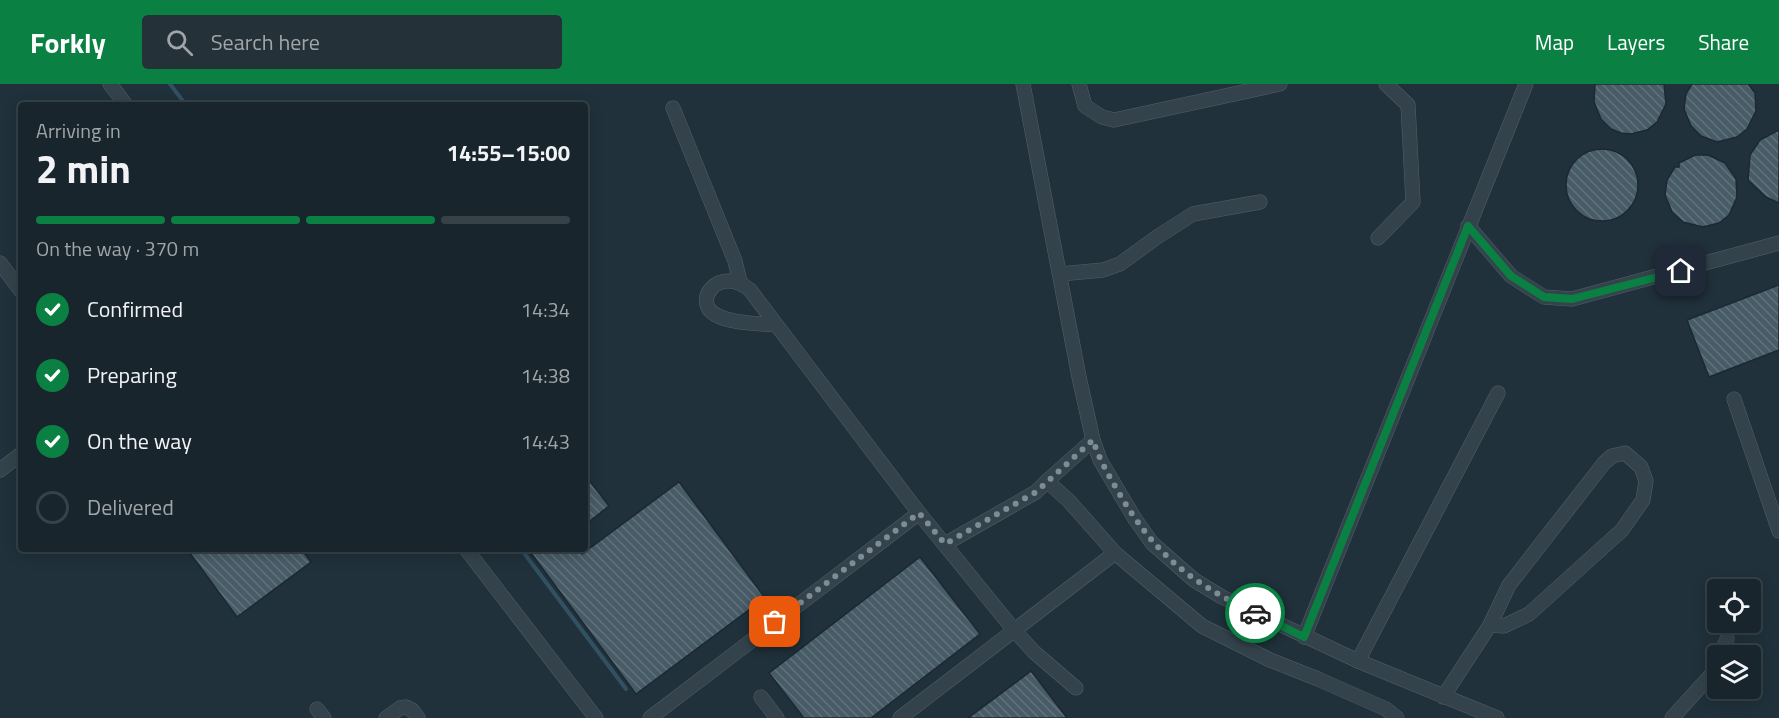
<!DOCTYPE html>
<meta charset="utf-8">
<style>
body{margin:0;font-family:"Titillium Web",sans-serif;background:#253138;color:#f1f3f6;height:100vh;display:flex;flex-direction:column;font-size:22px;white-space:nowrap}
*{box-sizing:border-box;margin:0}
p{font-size:20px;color:#9fa5a9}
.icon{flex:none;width:33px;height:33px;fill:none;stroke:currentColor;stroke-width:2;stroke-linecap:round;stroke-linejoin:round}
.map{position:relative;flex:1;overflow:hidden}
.panel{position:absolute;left:18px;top:18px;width:570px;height:450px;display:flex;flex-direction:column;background:#18252c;border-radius:6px;box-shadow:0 3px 15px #0003,0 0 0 2px #364248}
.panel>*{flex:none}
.controls{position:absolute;left:1707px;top:495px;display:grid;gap:12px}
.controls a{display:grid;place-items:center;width:54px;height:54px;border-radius:6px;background:#18252c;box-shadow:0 3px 15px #0003,0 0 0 2px #364248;font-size:30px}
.pin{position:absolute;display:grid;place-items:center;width:51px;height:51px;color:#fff;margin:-26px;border-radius:12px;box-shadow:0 3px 9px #0006}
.courier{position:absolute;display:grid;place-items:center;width:60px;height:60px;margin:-30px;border:4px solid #0b8043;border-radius:50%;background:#fff;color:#222;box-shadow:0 2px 8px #0007}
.overview em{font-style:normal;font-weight:700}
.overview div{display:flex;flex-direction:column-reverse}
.overview{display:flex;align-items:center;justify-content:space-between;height:102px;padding:0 18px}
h1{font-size:39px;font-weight:700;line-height:45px}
.bar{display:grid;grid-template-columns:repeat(4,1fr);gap:9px 6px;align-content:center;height:72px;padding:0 18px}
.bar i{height:8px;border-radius:4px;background:#364248}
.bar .current{background:#0b8043}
.bar p{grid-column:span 4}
ol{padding:0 18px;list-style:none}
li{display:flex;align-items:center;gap:18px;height:66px}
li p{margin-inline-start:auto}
li .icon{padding:6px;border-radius:50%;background:#0b8043;color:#fff;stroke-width:4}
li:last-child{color:#9fa5a9}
li i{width:33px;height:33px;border:3px solid #364248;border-radius:50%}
header{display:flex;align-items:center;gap:36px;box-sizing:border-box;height:84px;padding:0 30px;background:#0b8043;color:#fff}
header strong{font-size:28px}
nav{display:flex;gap:33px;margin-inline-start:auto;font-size:21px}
.search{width:420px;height:54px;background:#253138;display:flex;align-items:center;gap:15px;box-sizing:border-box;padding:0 21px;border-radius:6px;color:#9fa5a9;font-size:22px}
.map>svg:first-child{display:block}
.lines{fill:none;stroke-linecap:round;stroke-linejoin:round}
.stream{stroke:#315060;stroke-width:4}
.building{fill:url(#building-back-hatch);stroke:#1b2931;stroke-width:1.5}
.minor-casing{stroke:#526068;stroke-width:15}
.minor{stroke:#34434b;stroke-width:14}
.done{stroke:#7d8d96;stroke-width:6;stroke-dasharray:0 10.8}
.route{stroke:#0b8043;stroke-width:8}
</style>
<header>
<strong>Forkly</strong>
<div class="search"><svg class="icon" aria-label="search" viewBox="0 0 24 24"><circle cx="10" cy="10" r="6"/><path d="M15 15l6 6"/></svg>Search here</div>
<nav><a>Map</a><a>Layers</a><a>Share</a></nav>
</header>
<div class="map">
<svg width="1779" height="634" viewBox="0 0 1779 634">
<defs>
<pattern id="building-back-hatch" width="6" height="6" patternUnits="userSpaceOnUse" patternTransform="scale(1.5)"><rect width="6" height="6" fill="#485c67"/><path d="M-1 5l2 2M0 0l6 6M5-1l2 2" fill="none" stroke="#60727b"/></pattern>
</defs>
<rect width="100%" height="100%" fill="#20313b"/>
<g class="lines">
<g class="stream">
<polyline points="170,0 186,21"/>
<polyline points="521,465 626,605"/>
</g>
</g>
<g class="building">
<polygon points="1595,0 1664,0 1666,20 1657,38 1647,46 1631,50 1621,49 1611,45 1601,35 1594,18"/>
<polygon points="1692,0 1748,0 1755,9 1756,27 1747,45 1737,53 1717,58 1701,52 1691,42 1684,25 1686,10"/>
<polygon points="1779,46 1779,119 1766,113 1748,96 1750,71 1760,56"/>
<circle cx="1602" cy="101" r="36"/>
<polygon points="1695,71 1708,71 1725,79 1736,95 1737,113 1729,131 1719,139 1703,143 1683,138 1672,128 1665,111 1667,96 1675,83 1679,83 1679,79"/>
<polygon points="1779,201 1779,266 1709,293 1687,236"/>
<polygon points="585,391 609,422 585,441"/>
<polygon points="679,398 765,514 636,610 528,465 578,465 582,470"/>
<polygon points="187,465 301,465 311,478 237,533"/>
<polygon points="920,473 980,550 871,634 804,634 769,589"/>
<polygon points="1031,587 1067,634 968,634"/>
</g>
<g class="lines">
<g class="minor-casing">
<g id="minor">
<polyline points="110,0 126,21"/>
<polyline points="1023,0 1079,293 1093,356 1100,376 1135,435 1152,459 1194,496 1222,513 1358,577 1497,634"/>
<polyline points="1079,0 1085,22 1102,33 1114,36 1280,0"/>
<polyline points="673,24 735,177 740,198"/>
<polyline points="1468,142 1511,192 1544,213 1572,215 1779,159"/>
<polyline points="1378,154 1413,118 1408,21 1386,0"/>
<polyline points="0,179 21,207"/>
<polyline points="1060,190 1103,186 1120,180 1157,153 1193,130 1260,118"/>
<path d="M776,241C757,239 733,240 716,231C691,218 719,180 750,206L919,429L1014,546L1034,568L1076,604"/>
<polyline points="1734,315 1779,447"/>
<polyline points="0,386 21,370"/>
<polyline points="1047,397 1093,356"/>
<polyline points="945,460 1036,408 1047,397 1069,417 1115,469 1202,542 1270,576 1318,595 1386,625 1397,634"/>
<polyline points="466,465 596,634"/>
<polyline points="1304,553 1526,0"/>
<polyline points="1720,572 1727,555"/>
<polyline points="1358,577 1498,309"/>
<polyline points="761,613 777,634"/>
<polyline points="1443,613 1490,541 1509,501 1604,379 1612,372 1625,369 1641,383 1646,397 1643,416 1622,446 1529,530 1504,542 1490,541"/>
<polyline points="317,625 324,634"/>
<polyline points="386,634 400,624 406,623 412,626 418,634"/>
<polyline points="650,634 919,429"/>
<polyline points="900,634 1115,469"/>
<polyline points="1672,634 1711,591 1718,577"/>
</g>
</g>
<use href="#minor" class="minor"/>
</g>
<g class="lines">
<path class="done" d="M775,538L919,429L945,460L1036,408L1093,356C1099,375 1109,392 1119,409C1156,472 1190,498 1255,529"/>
<polyline class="route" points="1255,529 1304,553 1468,142 1511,192 1544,213 1572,215 1681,187"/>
</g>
</svg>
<div class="controls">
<a><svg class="icon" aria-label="locate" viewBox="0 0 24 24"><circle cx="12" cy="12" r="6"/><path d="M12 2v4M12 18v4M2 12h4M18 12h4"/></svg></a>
<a><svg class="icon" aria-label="layers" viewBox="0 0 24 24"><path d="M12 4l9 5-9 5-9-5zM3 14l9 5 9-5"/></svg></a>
</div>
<div class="pin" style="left:775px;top:538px;background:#ea580c"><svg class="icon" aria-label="bag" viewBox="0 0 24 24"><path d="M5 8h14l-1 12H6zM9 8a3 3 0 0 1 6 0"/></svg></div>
<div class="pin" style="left:1681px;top:187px;background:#1f2937"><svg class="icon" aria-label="home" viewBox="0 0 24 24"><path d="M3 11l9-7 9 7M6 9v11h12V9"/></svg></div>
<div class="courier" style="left:1255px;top:529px"><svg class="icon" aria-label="car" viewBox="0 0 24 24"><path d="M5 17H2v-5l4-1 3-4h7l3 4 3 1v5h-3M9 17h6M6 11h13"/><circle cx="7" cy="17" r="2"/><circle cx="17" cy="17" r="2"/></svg></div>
<section class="panel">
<div class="overview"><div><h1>2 min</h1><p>Arriving in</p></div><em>14:55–15:00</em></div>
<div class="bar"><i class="current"></i><i class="current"></i><i class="current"></i><i></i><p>On the way · 370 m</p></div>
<ol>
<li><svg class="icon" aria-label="check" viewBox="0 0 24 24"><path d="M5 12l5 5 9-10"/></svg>Confirmed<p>14:34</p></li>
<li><svg class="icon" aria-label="check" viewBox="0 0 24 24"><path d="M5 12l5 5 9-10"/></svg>Preparing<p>14:38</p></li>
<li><svg class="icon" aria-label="check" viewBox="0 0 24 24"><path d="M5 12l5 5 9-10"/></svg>On the way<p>14:43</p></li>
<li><i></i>Delivered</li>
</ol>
</section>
</div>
